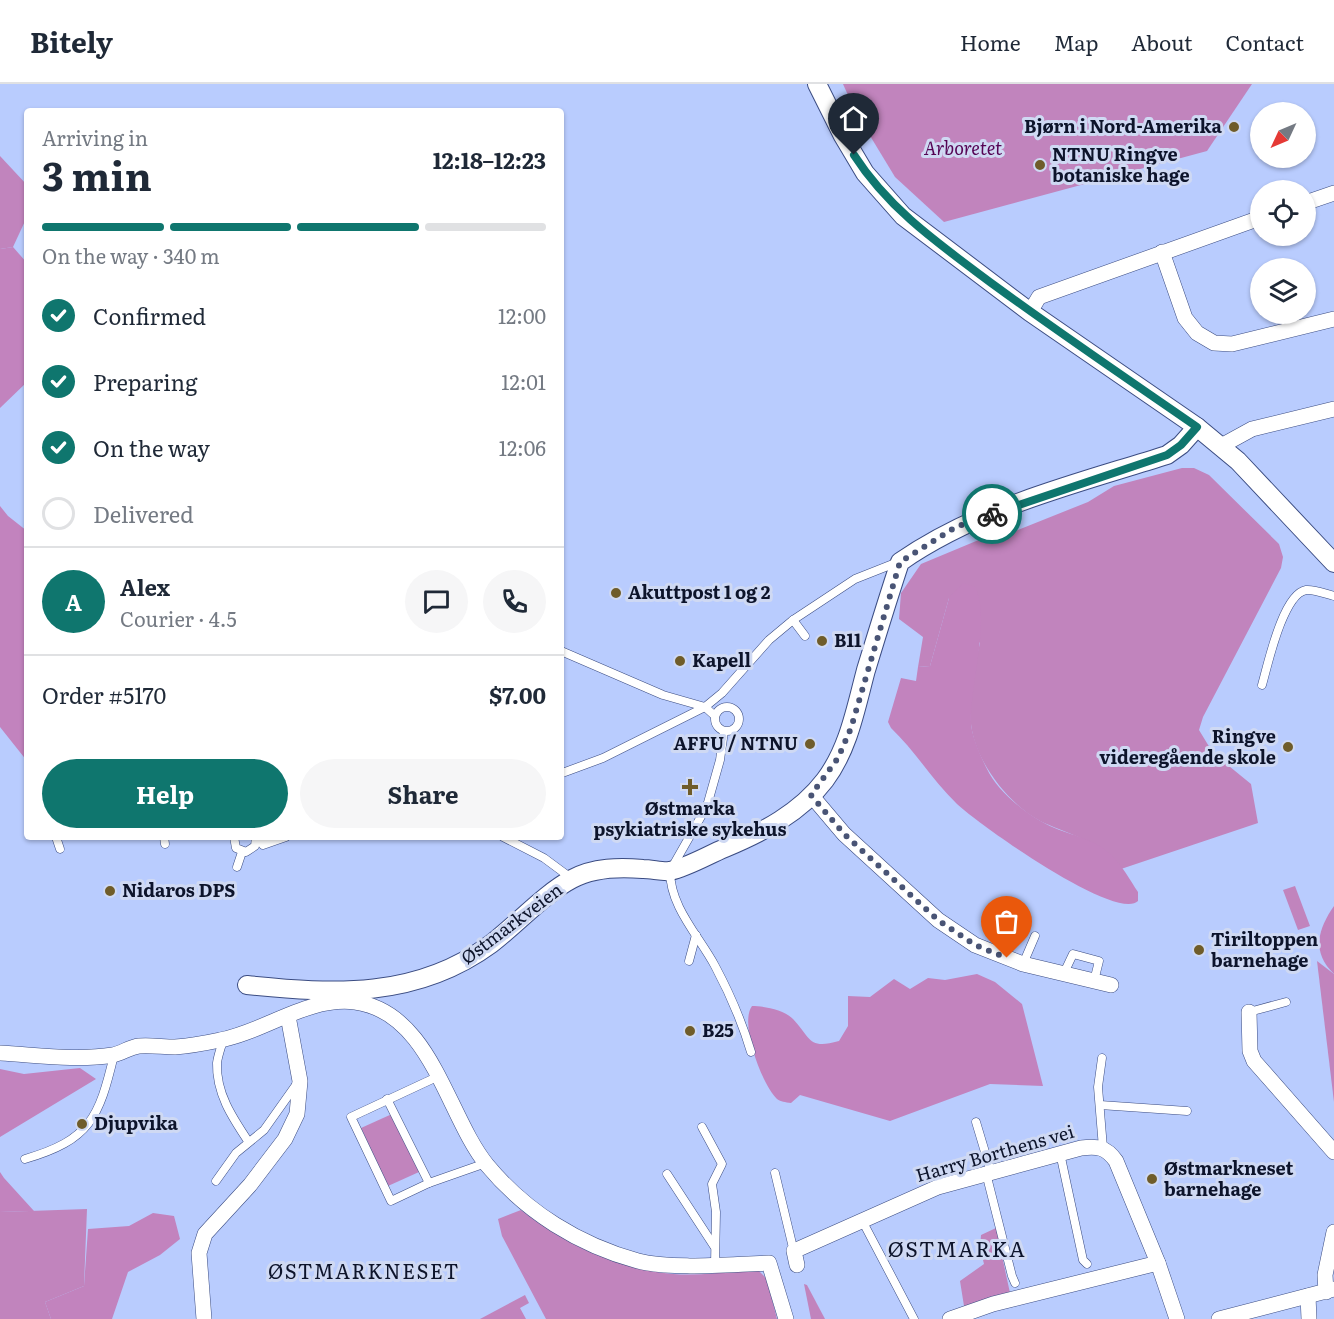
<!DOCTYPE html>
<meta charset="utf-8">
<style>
body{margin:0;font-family:Literata,serif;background:#f6f6f7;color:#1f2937;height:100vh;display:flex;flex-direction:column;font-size:22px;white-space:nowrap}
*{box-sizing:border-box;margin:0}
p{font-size:20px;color:#747a83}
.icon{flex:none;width:33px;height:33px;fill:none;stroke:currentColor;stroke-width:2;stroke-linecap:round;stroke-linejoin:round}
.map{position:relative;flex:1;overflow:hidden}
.drawer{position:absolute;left:24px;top:24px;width:540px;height:732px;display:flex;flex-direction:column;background:#fff;border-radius:6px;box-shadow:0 2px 4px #0004}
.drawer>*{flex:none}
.needle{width:39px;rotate:226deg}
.controls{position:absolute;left:1250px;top:18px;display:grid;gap:12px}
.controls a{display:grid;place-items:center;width:66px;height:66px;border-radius:50%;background:#fff;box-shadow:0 2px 4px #0004;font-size:30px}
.pin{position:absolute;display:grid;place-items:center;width:51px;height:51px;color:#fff;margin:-62px -26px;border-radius:50% 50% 50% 0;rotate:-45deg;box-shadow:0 0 6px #0007}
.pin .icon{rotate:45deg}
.courier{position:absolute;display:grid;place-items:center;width:60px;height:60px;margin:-30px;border:4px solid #0f766e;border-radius:50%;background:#fff;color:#222;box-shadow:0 2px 8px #0007}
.overview em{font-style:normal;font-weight:700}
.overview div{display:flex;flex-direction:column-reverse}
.overview{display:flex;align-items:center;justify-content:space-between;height:102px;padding:0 18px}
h1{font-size:39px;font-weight:700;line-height:45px}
.bar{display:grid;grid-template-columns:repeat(4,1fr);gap:9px 6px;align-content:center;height:72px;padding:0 18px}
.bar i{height:8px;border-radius:4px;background:#e0e1e3}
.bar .active{background:#0f766e}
.bar p{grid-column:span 4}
.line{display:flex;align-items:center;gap:15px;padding:0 18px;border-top:2px solid #e0e1e3}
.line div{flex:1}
.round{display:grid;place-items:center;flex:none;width:63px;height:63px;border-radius:32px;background:#f6f6f7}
ol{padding:0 18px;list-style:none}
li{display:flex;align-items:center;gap:18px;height:66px}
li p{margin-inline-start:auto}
li .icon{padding:6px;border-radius:50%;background:#0f766e;color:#fff;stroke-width:4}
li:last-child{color:#747a83}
li i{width:33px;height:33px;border:3px solid #e0e1e3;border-radius:50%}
.button{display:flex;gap:12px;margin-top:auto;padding:12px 18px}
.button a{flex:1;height:69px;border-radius:36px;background:#0f766e;color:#fff;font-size:24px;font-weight:700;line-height:69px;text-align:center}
.button a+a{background:#f6f6f7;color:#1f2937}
header{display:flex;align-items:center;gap:36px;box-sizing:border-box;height:84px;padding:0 30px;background:#fff;border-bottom:2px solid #e0e1e3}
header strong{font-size:28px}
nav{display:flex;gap:33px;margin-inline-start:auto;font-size:21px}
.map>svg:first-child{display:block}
.green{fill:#c184bd}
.forest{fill:#c283be}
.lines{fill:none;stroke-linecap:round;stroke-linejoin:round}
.service-casing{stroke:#3b4c82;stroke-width:9}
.minor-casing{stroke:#3b4c82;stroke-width:16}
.tertiary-casing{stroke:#3b4c82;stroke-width:20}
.service{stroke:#fff;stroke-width:8}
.minor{stroke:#fff;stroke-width:15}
.tertiary{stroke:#fff;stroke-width:18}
.done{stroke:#495475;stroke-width:6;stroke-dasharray:0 10.8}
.route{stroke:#0f766e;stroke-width:8}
.poi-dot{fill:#6f5c2a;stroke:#cfd9f3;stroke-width:2}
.labels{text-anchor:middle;stroke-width:6;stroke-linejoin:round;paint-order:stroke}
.poi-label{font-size:18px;font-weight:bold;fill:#0d142b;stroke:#cfd9f3;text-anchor:start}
.park-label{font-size:18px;font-style:italic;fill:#550454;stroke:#cfd9f3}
.street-label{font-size:18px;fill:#0d142b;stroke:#cfd9f3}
.neighbourhood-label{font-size:20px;letter-spacing:1.5px;fill:#0d142b;stroke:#cfd9f3}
.quarter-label{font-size:21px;letter-spacing:1.5px;fill:#0d142b;stroke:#cfd9f3}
</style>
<header>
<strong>Bitely</strong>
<nav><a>Home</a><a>Map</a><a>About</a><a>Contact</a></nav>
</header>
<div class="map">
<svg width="1334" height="1235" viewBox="0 0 1334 1235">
<rect width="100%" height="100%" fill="#b9ccfe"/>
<g class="green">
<polygon points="843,0 1252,0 1207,67 944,138 895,93 855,27"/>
<polygon points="0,72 27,101 26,135 13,163 0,165"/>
<path d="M1182,384H1194L1209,391L1279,460L1283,473L1281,484L1203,633L1199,646L1213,669L1251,700L1258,739L1121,785C1102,759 1077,753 1049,741C1013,727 975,679 971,640C968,621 975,578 980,559L949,514L930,582L918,583L923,553L899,535L901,509L921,480L993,450L995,455L1088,418L1114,402Z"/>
<polygon points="1295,802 1310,842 1298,846 1283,806"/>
<polygon points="1317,877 1334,890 1334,1018"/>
<polygon points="392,1030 419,1088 388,1102 361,1044"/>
<polygon points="87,1125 84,1202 45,1218 51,1235 0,1235 0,1128"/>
<path d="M521,1126C564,1159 618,1185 673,1190C700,1192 728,1188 756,1184L767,1195L777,1235H546L502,1152L498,1135Z"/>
<polygon points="996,1144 1010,1209 964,1222 960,1197 984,1180 980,1164 981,1151"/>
<polygon points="804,1200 807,1201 825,1235 811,1235"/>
<polygon points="525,1211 529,1219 520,1224 526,1235 480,1235"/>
</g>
<g class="forest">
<polygon points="13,163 27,179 27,298 0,324 0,165"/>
<polygon points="0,422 8,432 27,447 27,677 0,643"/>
<path d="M963,499L975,503C991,534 970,601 971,638C971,651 981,673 987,685C997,707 1025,729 1046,740C1067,751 1093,753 1111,771C1122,781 1130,796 1138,808V817C1116,838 978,740 957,720C933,697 916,668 891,644L888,638L901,594L916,597L918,583L930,582L949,514Z"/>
<path d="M1334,822V890C1311,868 1318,845 1334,822Z"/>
<path d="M977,890L995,898L1022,920L1043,1002L990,1000L890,1037L800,1011L791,1019C785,1018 781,1018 777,1015C762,1001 739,939 752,922C765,922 784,926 793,935C811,954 808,966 839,957L848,942V912L870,913L894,895L910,905L928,894L945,896Z"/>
<polygon points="80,984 96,995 0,1053 0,985 24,990"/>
<polygon points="0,1088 4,1094 34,1127 0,1128"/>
<polygon points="153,1129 174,1132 180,1155 160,1171 128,1188 112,1235 51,1235 45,1218 84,1202 88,1145 129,1142"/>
</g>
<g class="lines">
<g class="service-casing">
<g id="service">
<polyline points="793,536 805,552"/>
<polyline points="561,567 663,611 705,623 715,632"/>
<path d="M1262,601C1268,580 1283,510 1306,506C1314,505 1326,510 1334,512"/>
<circle cx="727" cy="635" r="12"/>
<path d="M724,647L720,676L707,722L670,787C670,823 699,852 715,882C730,910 742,938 751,968"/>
<polyline points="565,688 603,674 705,623 722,609 769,556 793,536 855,495 898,478"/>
<polyline points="56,753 60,765"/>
<polyline points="164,753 165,760"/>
<polyline points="234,753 236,764 246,768 255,762 256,753"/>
<polyline points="257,753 263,761 286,753"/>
<polyline points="503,753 544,774 571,794"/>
<polyline points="237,783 242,768"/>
<polyline points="689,877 696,851"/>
<polyline points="1023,880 1035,852"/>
<polyline points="1064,889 1073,870 1099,877 1094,897"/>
<polyline points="1249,928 1286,918"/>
<path d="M223,956C221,964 218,971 217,979C216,1009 232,1033 248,1057"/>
<polyline points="1102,974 1098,1003 1103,1064"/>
<polyline points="439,992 351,1033 391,1117 429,1099 486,1079"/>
<polyline points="387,1015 429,1099"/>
<polyline points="1100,1021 1187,1027"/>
<polyline points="976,1038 991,1088"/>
<polyline points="702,1043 722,1080 712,1100 716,1128 715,1181"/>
<polyline points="1060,1069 1083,1176 1087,1180"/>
<path d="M25,1075C90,1056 99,1034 114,971"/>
<polyline points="775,1089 794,1168"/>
<polyline points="986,1089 1012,1192 1015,1199"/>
<polyline points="667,1090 714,1162"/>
<polyline points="216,1097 236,1069 264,1046 298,998"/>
<polyline points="865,1142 914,1235"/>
</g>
</g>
<g class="minor-casing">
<g id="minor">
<polyline points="1305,119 1334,109"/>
<polyline points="1162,168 1185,234 1197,249 1214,259 1232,260 1334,235"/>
<polyline points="1030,228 1039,213 1260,134"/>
<polyline points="1221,362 1252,345 1334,325"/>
<polyline points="811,711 844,750 938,836 975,861 1023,880 1111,901"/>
<polyline points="1249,928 1250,967 1254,977 1334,1068"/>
<path d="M0,969C37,971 77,977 113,971C122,969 130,963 139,962C151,961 163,963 175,963C190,962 206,959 220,956C264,948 308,912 355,918C431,928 447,1032 487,1081C526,1128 579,1161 638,1177C673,1186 732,1180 769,1179L786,1235"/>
<path d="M797,1181L794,1167L938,1103L1081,1064C1098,1062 1106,1063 1116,1077L1158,1179L1177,1235"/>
<polyline points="1326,1208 1325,1191 1334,1148"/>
<polyline points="1308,1212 1309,1235"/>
<polyline points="204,1235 199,1169 205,1150 250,1101 285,1055 297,1030 300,997 288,932"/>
<polyline points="950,1235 993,1220 1158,1179"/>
<polyline points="1219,1235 1334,1205"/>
</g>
</g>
<g class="tertiary-casing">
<g id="tertiary">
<polyline points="817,0 843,52 865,89 903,132 1030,228 1197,343 1238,377 1334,479"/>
<path d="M247,901C335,910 416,915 491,860C516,841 545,809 572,795C594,783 620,783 643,785C652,785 662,788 670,787C688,783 708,771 725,764C763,748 800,729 825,696C849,664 856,623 866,586C877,550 888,514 900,478C979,423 1076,400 1167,371L1181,361L1197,343"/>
</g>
</g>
<use href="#service" class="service"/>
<use href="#minor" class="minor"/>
<use href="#tertiary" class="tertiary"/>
</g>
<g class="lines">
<polyline class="done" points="992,430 956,443 900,478 851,644 838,674 811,711 844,750 938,836 975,861 1007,874"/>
<path class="route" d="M854,71C890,127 942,162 994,201C1061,250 1129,296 1197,343L1181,361L1167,371L992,430"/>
</g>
<g class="poi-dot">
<circle cx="1234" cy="43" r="6"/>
<circle cx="1040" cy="81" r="6"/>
<circle cx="616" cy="509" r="6"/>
<circle cx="822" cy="557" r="6"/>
<circle cx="680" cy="577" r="6"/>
<circle cx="810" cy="660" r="6"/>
<circle cx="1288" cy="663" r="6"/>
<path d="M687 694h6v6h6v6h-6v6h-6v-6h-6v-6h6z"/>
<circle cx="110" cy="807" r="6"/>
<circle cx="1199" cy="866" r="6"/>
<circle cx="690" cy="947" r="6"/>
<circle cx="82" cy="1040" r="6"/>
<circle cx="1152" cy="1095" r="6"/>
</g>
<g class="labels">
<g class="poi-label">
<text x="1222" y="49" text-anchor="end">Bjørn i Nord-Amerika</text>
<text x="1052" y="77">NTNU Ringve<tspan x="1052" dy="21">botaniske hage</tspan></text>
<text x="628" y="515">Akuttpost 1 og 2</text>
<text x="834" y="563">B11</text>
<text x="692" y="583">Kapell</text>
<text x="1276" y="659" text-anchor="end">Ringve<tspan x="1276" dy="21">videregående skole</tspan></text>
<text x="798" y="666" text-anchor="end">AFFU / NTNU</text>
<text x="690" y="731" text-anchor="middle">Østmarka<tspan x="690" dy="21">psykiatriske sykehus</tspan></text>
<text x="122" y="813">Nidaros DPS</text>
<text x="1211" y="862">Tiriltoppen<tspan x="1211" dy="21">barnehage</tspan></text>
<text x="702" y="953">B25</text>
<text x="94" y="1046">Djupvika</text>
<text x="1164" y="1091">Østmarkneset<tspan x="1164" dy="21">barnehage</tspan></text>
</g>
<g class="park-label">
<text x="963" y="71">Arboretet</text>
</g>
<g class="street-label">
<text transform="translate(512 840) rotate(-37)" y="6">Østmarkveien</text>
<text transform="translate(995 1070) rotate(-16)" y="6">Harry Borthens vei</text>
</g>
<g class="neighbourhood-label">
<text x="364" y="1195">ØSTMARKNESET</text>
</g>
<g class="quarter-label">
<text x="957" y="1173">ØSTMARKA</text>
</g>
</g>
</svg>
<div class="controls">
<a><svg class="needle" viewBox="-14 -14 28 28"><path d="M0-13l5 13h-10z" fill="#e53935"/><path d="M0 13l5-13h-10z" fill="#747a83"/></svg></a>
<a><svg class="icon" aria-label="locate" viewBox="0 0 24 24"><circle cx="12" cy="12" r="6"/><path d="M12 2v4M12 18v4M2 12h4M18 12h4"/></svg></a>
<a><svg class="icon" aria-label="layers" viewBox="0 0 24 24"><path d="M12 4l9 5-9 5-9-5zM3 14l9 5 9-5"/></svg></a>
</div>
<div class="pin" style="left:1007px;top:874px;background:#ea580c"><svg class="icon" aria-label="bag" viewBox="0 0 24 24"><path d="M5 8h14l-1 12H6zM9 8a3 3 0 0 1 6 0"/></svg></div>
<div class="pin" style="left:854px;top:71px;background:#1f2937"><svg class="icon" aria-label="home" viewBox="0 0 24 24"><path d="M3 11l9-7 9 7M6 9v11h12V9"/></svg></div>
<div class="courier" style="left:992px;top:430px"><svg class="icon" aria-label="bike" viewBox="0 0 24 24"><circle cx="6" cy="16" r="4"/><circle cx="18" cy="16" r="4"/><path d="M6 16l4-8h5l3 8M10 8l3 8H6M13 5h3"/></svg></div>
<section class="drawer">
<div class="overview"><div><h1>3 min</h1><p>Arriving in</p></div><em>12:18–12:23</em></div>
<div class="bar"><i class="active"></i><i class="active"></i><i class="active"></i><i></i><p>On the way · 340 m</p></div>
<ol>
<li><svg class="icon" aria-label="check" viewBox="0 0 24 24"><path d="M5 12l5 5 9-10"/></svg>Confirmed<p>12:00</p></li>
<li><svg class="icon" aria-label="check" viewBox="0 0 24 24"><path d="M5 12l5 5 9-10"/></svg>Preparing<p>12:01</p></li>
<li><svg class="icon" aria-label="check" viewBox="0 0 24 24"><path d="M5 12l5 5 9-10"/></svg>On the way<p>12:06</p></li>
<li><i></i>Delivered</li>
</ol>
<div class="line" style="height:108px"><b class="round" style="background:#0f766e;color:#fff">A</b><div><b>Alex</b><p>Courier · 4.5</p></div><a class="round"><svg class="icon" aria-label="chat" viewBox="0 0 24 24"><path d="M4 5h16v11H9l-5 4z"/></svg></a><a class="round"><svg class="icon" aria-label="phone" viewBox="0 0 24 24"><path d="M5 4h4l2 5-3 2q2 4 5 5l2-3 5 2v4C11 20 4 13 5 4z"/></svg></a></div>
<div class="line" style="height:78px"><div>Order #5170</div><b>$7.00</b></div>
<div class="button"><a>Help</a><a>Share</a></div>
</section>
</div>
